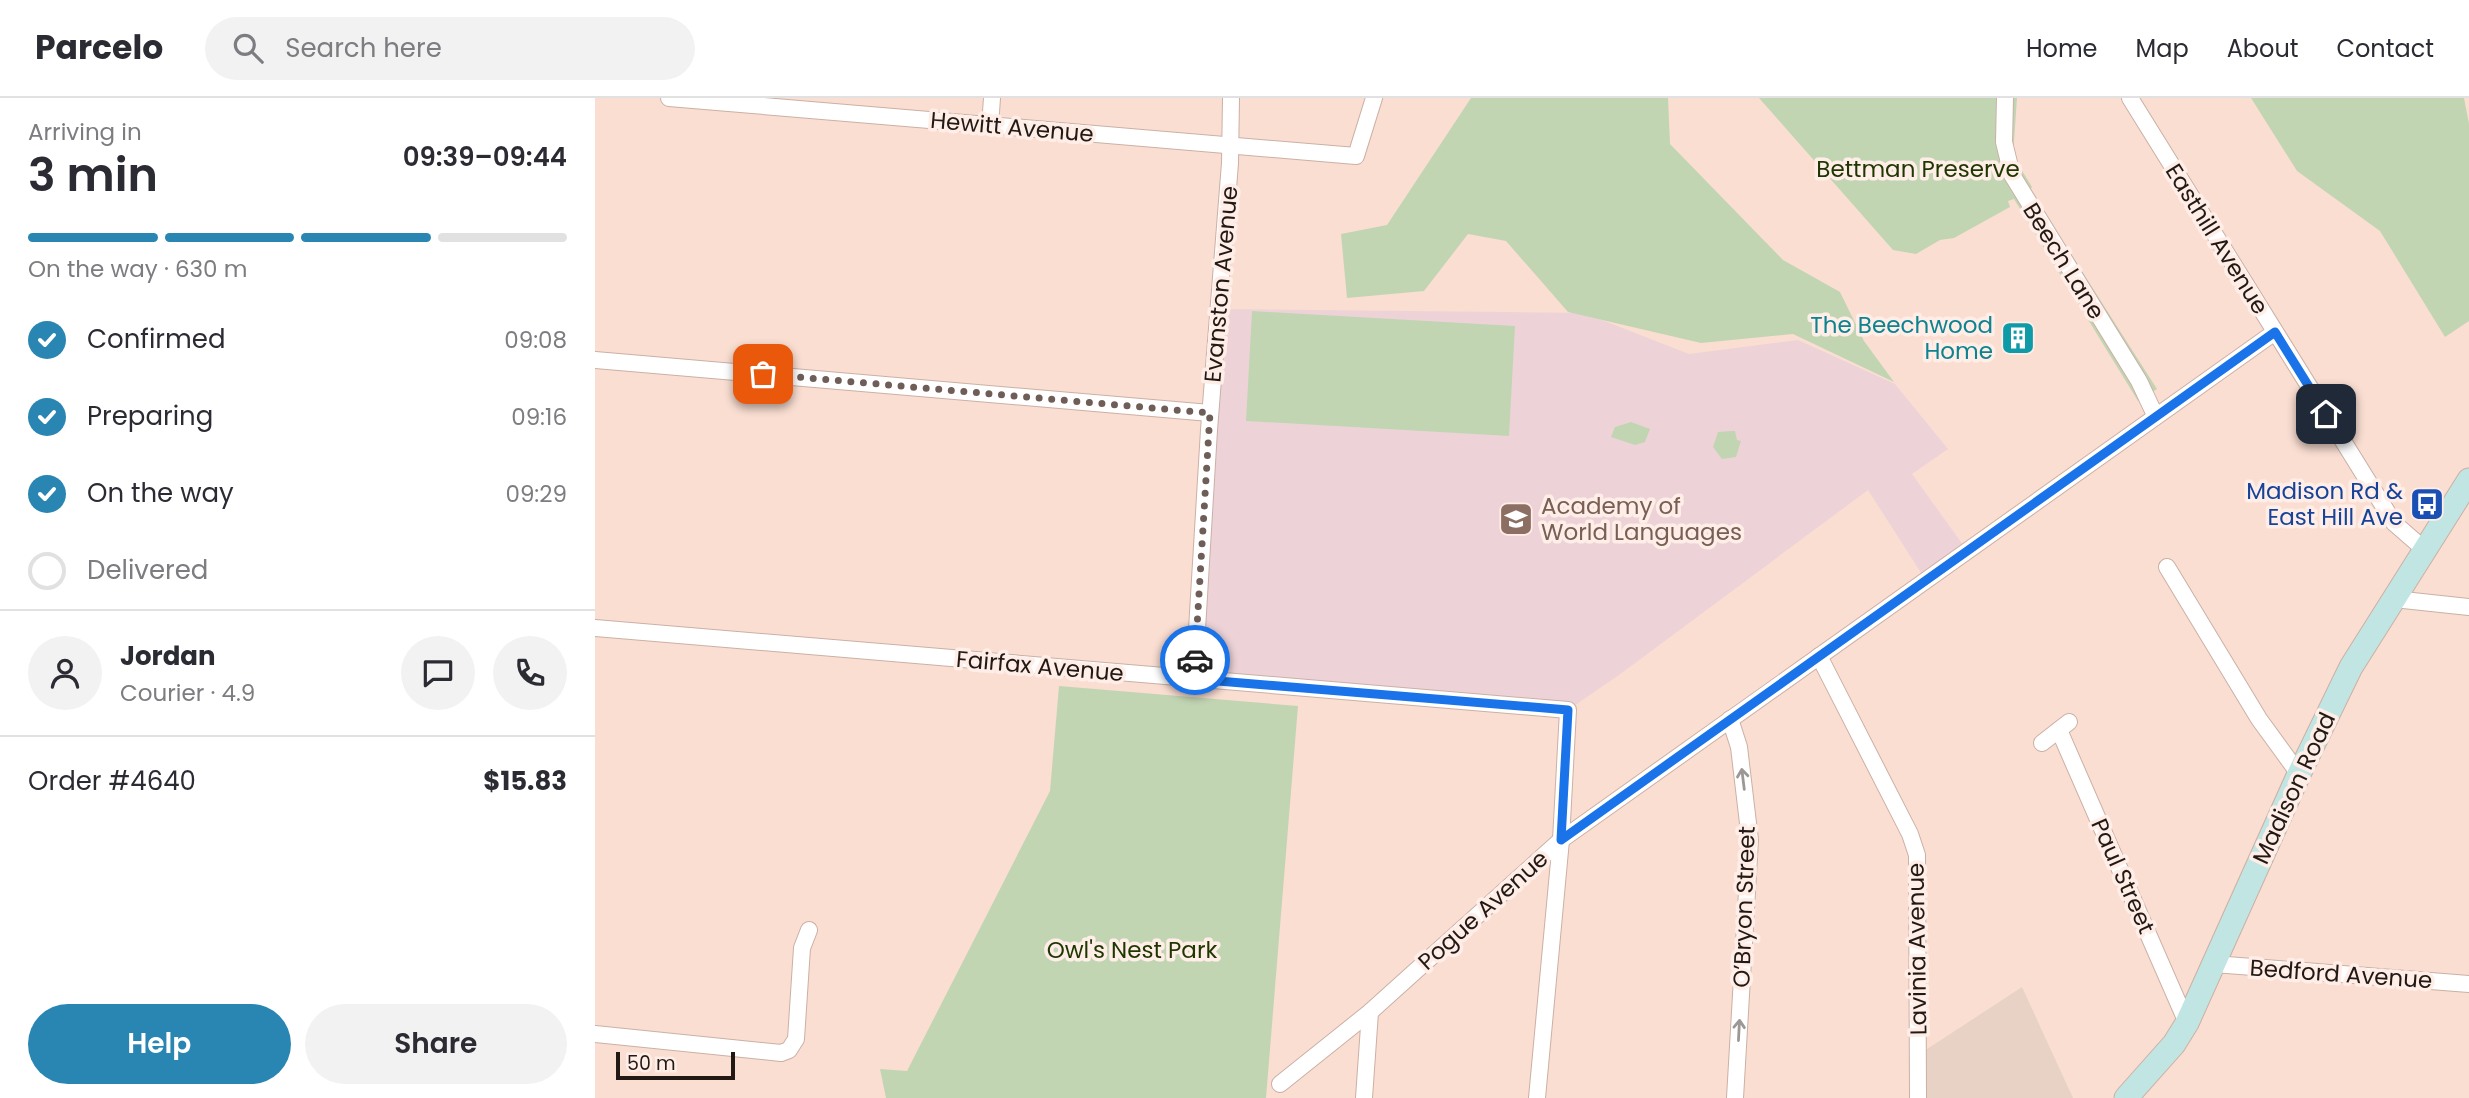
<!DOCTYPE html>
<meta charset="utf-8">
<style>
body{margin:0;font-family:Poppins,sans-serif;background:#f2f2f3;color:#2b2b33;height:100vh;display:flex;flex-direction:column;font-size:26px;white-space:nowrap}
*{box-sizing:border-box;margin:0}
p{font-size:23px;color:#7c7c81}
.icon{flex:none;width:38px;height:38px;fill:none;stroke:currentColor;stroke-width:2;stroke-linecap:round;stroke-linejoin:round}
.map{position:relative;flex:1;overflow:hidden}
.sheet{display:flex;flex-direction:column;background:#fff;width:595px}
.sheet>*{flex:none}
.scale{position:absolute;left:21px;bottom:18px;width:119px;box-sizing:border-box;padding-left:7px;border:4px solid #221915;border-top:0;font-size:19px;line-height:24px;white-space:nowrap;color:#221915;-webkit-text-stroke:5px #ffeee7;paint-order:stroke}
.pin{position:absolute;display:grid;place-items:center;width:60px;height:60px;color:#fff;margin:-30px;border-radius:14px;box-shadow:0 4px 10px #0006}
.courier{position:absolute;display:grid;place-items:center;width:70px;height:70px;margin:-35px;border:5px solid #1a73e8;border-radius:50%;background:#fff;color:#222;box-shadow:0 2px 9px #0007}
.overview em{font-style:normal;font-weight:600}
.overview div{display:flex;flex-direction:column-reverse}
.overview{display:flex;align-items:center;justify-content:space-between;height:119px;padding:0 28px}
h1{font-size:46px;font-weight:600;line-height:52px}
.bar{display:grid;grid-template-columns:repeat(4,1fr);gap:10px 7px;align-content:center;height:84px;padding:0 28px}
.bar i{height:9px;border-radius:5px;background:#e1e1e2}
.bar .selected{background:#2986b2}
.bar p{grid-column:span 4}
.line{display:flex;align-items:center;gap:18px;padding:0 28px;border-top:2px solid #e1e1e2}
.line div{flex:1}
.round{display:grid;place-items:center;flex:none;width:74px;height:74px;border-radius:37px;background:#f2f2f3}
ol{padding:0 28px;list-style:none}
li{display:flex;align-items:center;gap:21px;height:77px}
li p{margin-inline-start:auto}
li .icon{padding:7px;border-radius:50%;background:#2986b2;color:#fff;stroke-width:4}
li:last-child{color:#7c7c81}
li i{width:38px;height:38px;border:4px solid #e1e1e2;border-radius:50%}
.button{display:flex;gap:14px;margin-top:auto;padding:14px 28px}
.button a{flex:1;height:80px;border-radius:42px;background:#2986b2;color:#fff;font-size:28px;font-weight:600;line-height:80px;text-align:center}
.button a+a{background:#f2f2f3;color:#2b2b33}
header{display:flex;align-items:center;gap:42px;box-sizing:border-box;height:98px;padding:0 35px;background:#fff;border-bottom:2px solid #e1e1e2}
header strong{font-size:33px}
nav{display:flex;gap:38px;margin-inline-start:auto;font-size:24px}
.search{width:490px;height:63px;background:#f2f2f3;display:flex;align-items:center;gap:18px;box-sizing:border-box;padding:0 24px;border-radius:38px;color:#7c7c81;font-size:26px}
main{display:flex;flex:1;min-height:0}
.map>svg:first-child{display:block}
.commercial{fill:#e8d2c5}
.education{fill:#edd3d7}
.green{fill:#c2d5b3}
.lines{fill:none;stroke-linecap:round;stroke-linejoin:round}
.minor-casing{stroke:#cbb0a5;stroke-width:18}
.secondary-casing{stroke:#cbb0a5;stroke-width:25}
.minor{stroke:#fff;stroke-width:16}
.secondary{stroke:#c1e5e2;stroke-width:23}
.oneway{stroke:#9c9896}
.done{stroke:#6e5e57;stroke-width:7;stroke-dasharray:0 12.6}
.route{stroke:#1a73e8;stroke-width:9}
.labels{text-anchor:middle;stroke-width:7;stroke-linejoin:round;paint-order:stroke}
.street-label{font-size:23px;fill:#221915;stroke:#ffeee7}
.park-label{font-size:23px;fill:#1e3600;stroke:#ffeee7}
.culture-label{font-size:23px;fill:#0d838f;stroke:#ffeee7;text-anchor:end}
.transit-label{font-size:23px;fill:#164399;stroke:#ffeee7;text-anchor:end}
.education-label{font-size:23px;fill:#785e54;stroke:#ffeee7;text-anchor:start}
</style>
<header>
<strong>Parcelo</strong>
<div class="search"><svg class="icon" aria-label="search" viewBox="0 0 24 24"><circle cx="10" cy="10" r="6"/><path d="M15 15l6 6"/></svg>Search here</div>
<nav><a>Home</a><a>Map</a><a>About</a><a>Contact</a></nav>
</header>
<main>
<section class="sheet">
<div class="overview"><div><h1>3 min</h1><p>Arriving in</p></div><em>09:39–09:44</em></div>
<div class="bar"><i class="selected"></i><i class="selected"></i><i class="selected"></i><i></i><p>On the way · 630 m</p></div>
<ol>
<li><svg class="icon" aria-label="check" viewBox="0 0 24 24"><path d="M5 12l5 5 9-10"/></svg>Confirmed<p>09:08</p></li>
<li><svg class="icon" aria-label="check" viewBox="0 0 24 24"><path d="M5 12l5 5 9-10"/></svg>Preparing<p>09:16</p></li>
<li><svg class="icon" aria-label="check" viewBox="0 0 24 24"><path d="M5 12l5 5 9-10"/></svg>On the way<p>09:29</p></li>
<li><i></i>Delivered</li>
</ol>
<div class="line" style="height:126px"><a class="round"><svg class="icon" aria-label="person" viewBox="0 0 24 24"><circle cx="12" cy="8" r="4"/><path d="M4 21q1-7 8-7t8 7"/></svg></a><div><b>Jordan</b><p>Courier · 4.9</p></div><a class="round"><svg class="icon" aria-label="chat" viewBox="0 0 24 24"><path d="M4 5h16v11H9l-5 4z"/></svg></a><a class="round"><svg class="icon" aria-label="phone" viewBox="0 0 24 24"><path d="M5 4h4l2 5-3 2q2 4 5 5l2-3 5 2v4C11 20 4 13 5 4z"/></svg></a></div>
<div class="line" style="height:91px"><div>Order #4640</div><b>$15.83</b></div>
<div class="button"><a>Help</a><a>Share</a></div>
</section>
<div class="map">
<svg width="1874" height="1000" viewBox="0 0 1874 1000">
<rect width="100%" height="100%" fill="#faded2"/>
<polygon class="commercial" points="1427,889 1478,1000 1323,1000 1323,957"/>
<polygon class="education" points="623,211 989,215 1094,256 1203,242 1300,286 1353,351 1317,376 1371,451 1330,481 1273,392 1024,577 973,612 599,581"/>
<g class="green">
<polygon points="876,0 1073,0 1075,46 1188,162 1245,194 1269,243 1299,284 1198,236 1106,245 973,214 911,143 873,136 829,193 752,200 746,136 792,127"/>
<polygon points="1164,0 1422,0 1418,58 1437,89 1435,92 1562,291 1543,303 1419,101 1413,103 1415,109 1359,140 1345,142 1321,156 1298,152"/>
<polygon points="1656,0 1869,0 1874,26 1874,223 1850,239 1785,133 1702,73"/>
<polygon points="657,213 920,228 914,338 651,323"/>
<polygon points="1036,324 1055,331 1050,344 1040,347 1016,339 1020,329"/>
<polygon points="1136,333 1140,333 1142,342 1146,343 1141,359 1127,361 1118,349 1123,334"/>
<polygon points="464,588 703,608 671,1000 291,1000 285,971 312,973 455,693"/>
</g>
<g class="lines">
<g class="minor-casing">
<g id="minor">
<polyline points="74,0 761,58 779,0"/>
<polyline points="1410,0 1409,44 1417,77 1544,283 1560,317"/>
<polyline points="1535,0 1799,425 1830,452"/>
<polyline points="395,28 397,0"/>
<polyline points="0,262 615,315"/>
<polyline points="1572,469 1664,621 1704,676"/>
<polyline points="1799,501 1874,509"/>
<polyline points="0,530 973,612 966,742 942,1000"/>
<polyline points="1224,558 1315,736 1322,757 1323,1000"/>
<polyline points="599,581 614,332 635,65 636,0"/>
<polyline points="1135,621 1144,649 1155,742 1140,1000"/>
<polyline points="1464,632 1592,925"/>
<polyline points="1447,645 1474,624"/>
<polyline points="1619,866 1874,886"/>
<polyline points="0,936 186,955 194,952 201,941 207,850 214,832"/>
<polyline points="685,986 775,914 966,742 1680,234"/>
<polyline points="769,1000 775,914"/>
</g>
</g>
<g class="secondary-casing">
<polyline id="secondary" points="1531,1000 1579,946 1592,925 1704,676 1756,569 1874,382"/>
</g>
<use href="#minor" class="minor"/>
<use href="#secondary" class="secondary"/>
</g>
<defs><path id="oneway-shaft" d="M-6 0H5M1.5-3L5.5 0L1.5 3" fill="none" stroke-width="1.6" stroke-linecap="round" stroke-linejoin="round" transform="scale(1.75)"/></defs>
<g class="oneway">
<use href="#oneway-shaft" transform="translate(1148 681) rotate(-97)"/>
<use href="#oneway-shaft" transform="translate(1144 932) rotate(-87)"/>
</g>
<g class="lines">
<polyline class="done" points="168,276 615,315 600,562"/>
<polyline class="route" points="600,562 599,581 973,612 966,742 1680,234 1731,316"/>
</g>
<defs>
<g id="building-square" transform="scale(1.75)"><rect x="-9" y="-9" width="18" height="18" rx="4" fill="#0f9aa8" stroke="#ffeee7"/><path d="M-4-6H4V6H1V3H-1V6H-4ZM-2.5-4.3h1.7v1.8h-1.7ZM.8-4.3h1.7v1.8H.8ZM-2.5-1h1.7V.8h-1.7ZM.8-1h1.7V.8H.8Z" fill="#fff"/></g>
<g id="bus-square" transform="scale(1.75)"><rect x="-9" y="-9" width="18" height="18" rx="4" fill="#1a4fb4" stroke="#ffeee7"/><path d="M-5-6H5V4H4V6H2V4H-2V6H-4V4H-5ZM-3.5-4V0h7V-4ZM-3.5 1.2v1.5H-2V1.2ZM2 1.2v1.5H3.5V1.2Z" fill="#fff"/></g>
<g id="school-square" transform="scale(1.75)"><rect x="-9" y="-9" width="18" height="18" rx="4" fill="#8d6e63" stroke="#ffeee7"/><path d="M0-5L7-2L0 1L-7-2ZM-4 1L0 2.5L4 1V4Q0 6-4 4Z" fill="#fff"/></g>
</defs>
<g fill-rule="evenodd">
<use href="#building-square" x="1423" y="240"/>
<use href="#bus-square" x="1832" y="406"/>
<use href="#school-square" x="921" y="421"/>
</g>
<g class="labels">
<g class="street-label">
<text transform="translate(417 29) rotate(5)" y="8">Hewitt Avenue</text>
<text transform="translate(1622 141) rotate(58)" y="8">Easthill Avenue</text>
<text transform="translate(1469 163) rotate(58)" y="8">Beech Lane</text>
<text transform="translate(626 186) rotate(-85)" y="8">Evanston Avenue</text>
<text transform="translate(445 568) rotate(5)" y="8">Fairfax Avenue</text>
<text transform="translate(1699 690) rotate(-65)" y="8">Madison Road</text>
<text transform="translate(1528 778) rotate(66)" y="8">Paul Street</text>
<text transform="translate(1149 809) rotate(-88)" y="8">O’Bryon Street</text>
<text transform="translate(888 812) rotate(-42)" y="8">Pogue Avenue</text>
<text transform="translate(1322 851) rotate(-91)" y="8">Lavinia Avenue</text>
<text transform="translate(1746 876) rotate(4)" y="8">Bedford Avenue</text>
</g>
<g class="park-label">
<text x="1323" y="79">Bettman Preserve</text>
<text x="537" y="860">Owl's Nest Park</text>
</g>
<g class="culture-label">
<text x="1398" y="235">The Beechwood<tspan x="1398" dy="26">Home</tspan></text>
</g>
<g class="transit-label">
<text x="1808" y="401">Madison Rd &amp;<tspan x="1808" dy="26">East Hill Ave</tspan></text>
</g>
<g class="education-label">
<text x="946" y="416">Academy of<tspan x="946" dy="26">World Languages</tspan></text>
</g>
</g>
</svg>
<div class="scale">50 m</div>
<div class="pin" style="left:168px;top:276px;background:#ea580c"><svg class="icon" aria-label="bag" viewBox="0 0 24 24"><path d="M5 8h14l-1 12H6zM9 8a3 3 0 0 1 6 0"/></svg></div>
<div class="pin" style="left:1731px;top:316px;background:#1f2937"><svg class="icon" aria-label="home" viewBox="0 0 24 24"><path d="M3 11l9-7 9 7M6 9v11h12V9"/></svg></div>
<div class="courier" style="left:600px;top:562px"><svg class="icon" aria-label="car" viewBox="0 0 24 24"><path d="M5 17H2v-5l4-1 3-4h7l3 4 3 1v5h-3M9 17h6M6 11h13"/><circle cx="7" cy="17" r="2"/><circle cx="17" cy="17" r="2"/></svg></div>
</div>
</main>
